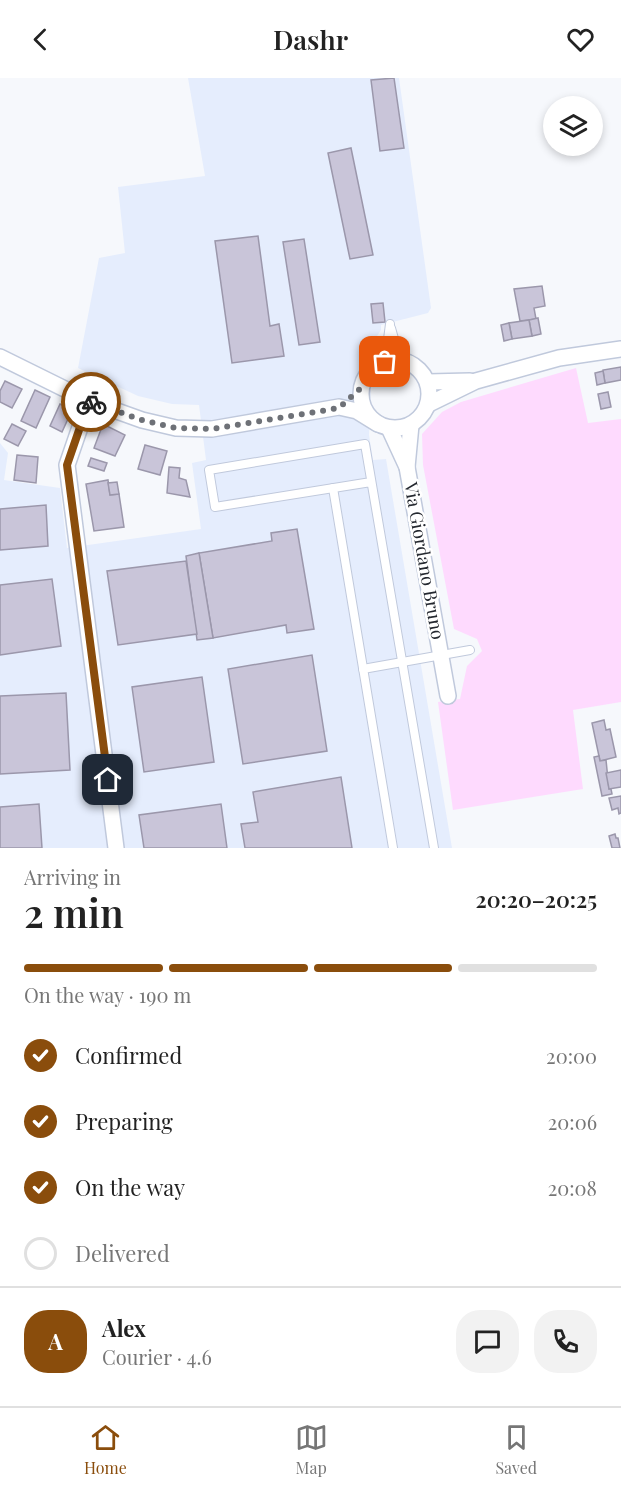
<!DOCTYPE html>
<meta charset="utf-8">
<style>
body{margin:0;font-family:"Playfair Display",serif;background:#f2f2f2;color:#222;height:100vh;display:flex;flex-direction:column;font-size:22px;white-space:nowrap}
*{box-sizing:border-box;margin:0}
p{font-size:20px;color:#767676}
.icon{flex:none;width:33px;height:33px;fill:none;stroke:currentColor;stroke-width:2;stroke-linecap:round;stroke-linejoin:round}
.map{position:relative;height:770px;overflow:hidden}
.sheet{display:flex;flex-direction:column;background:#fff;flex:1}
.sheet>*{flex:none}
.tools{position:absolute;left:543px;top:18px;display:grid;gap:12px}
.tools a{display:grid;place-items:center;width:60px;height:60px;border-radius:50%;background:#fff;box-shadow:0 3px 9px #0003;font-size:30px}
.pin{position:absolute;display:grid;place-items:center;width:51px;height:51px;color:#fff;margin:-26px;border-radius:12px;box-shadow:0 3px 9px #0006}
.courier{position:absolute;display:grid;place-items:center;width:60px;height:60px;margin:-30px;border:4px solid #8a4d0c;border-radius:50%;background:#fff;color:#222;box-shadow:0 2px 8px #0007}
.overview em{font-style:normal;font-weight:600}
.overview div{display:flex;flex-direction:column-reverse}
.overview{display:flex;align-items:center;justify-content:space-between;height:102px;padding:0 24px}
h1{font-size:39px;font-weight:600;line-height:45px}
.bar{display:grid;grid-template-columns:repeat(4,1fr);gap:9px 6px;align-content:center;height:72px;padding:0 24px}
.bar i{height:8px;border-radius:4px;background:#e0e0e0}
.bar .selected{background:#8a4d0c}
.bar p{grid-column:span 4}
.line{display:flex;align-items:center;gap:15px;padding:0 24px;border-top:2px solid #e0e0e0}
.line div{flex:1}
.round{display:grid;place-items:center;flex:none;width:63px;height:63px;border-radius:24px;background:#f2f2f2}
ol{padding:0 24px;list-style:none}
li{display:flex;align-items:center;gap:18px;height:66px}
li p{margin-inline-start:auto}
li .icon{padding:6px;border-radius:50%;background:#8a4d0c;color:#fff;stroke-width:4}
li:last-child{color:#767676}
li i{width:33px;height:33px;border:3px solid #e0e0e0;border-radius:50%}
header{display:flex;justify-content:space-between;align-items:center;height:78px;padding:0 24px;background:#fff;font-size:27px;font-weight:600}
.dock{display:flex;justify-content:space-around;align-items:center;height:84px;border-top:2px solid #e0e0e0;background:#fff;font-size:16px;color:#767676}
.dock a{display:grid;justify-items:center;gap:3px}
.dock .selected{color:#8a4d0c}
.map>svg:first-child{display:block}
.built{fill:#e5edfd}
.green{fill:#fedafe}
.building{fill:#c9c5d9;stroke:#9b97ab;stroke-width:1.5}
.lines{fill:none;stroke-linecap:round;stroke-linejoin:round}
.lane-casing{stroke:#c0c9dc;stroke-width:10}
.street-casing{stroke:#c0c9dc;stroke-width:18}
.lane{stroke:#fff;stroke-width:8}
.street{stroke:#fff;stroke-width:15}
.done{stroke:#6e7177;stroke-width:6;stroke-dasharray:0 10.8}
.route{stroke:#8a4d0c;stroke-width:8}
.labels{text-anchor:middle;stroke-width:5;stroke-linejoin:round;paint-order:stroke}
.street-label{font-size:18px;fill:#24282f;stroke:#fff}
</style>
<header><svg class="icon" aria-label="back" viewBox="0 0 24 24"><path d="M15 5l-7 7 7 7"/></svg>Dashr<svg class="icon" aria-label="heart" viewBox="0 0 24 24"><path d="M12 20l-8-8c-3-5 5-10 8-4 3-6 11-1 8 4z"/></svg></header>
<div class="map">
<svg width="621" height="770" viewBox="0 0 621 770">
<rect width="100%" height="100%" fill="#f6f8fc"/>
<polygon class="built" points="188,0 399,0 431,230 428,235 381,247 381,252 373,264 369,357 373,382 386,381 452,770 0,770 0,365 8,375 4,402 60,410 67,470 201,451 192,385 206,382 199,327 172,326 138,318 78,290 99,180 125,175 118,109 205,98"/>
<polygon class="green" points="576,290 588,345 621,341 621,624 573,632 583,711 453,732 438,624 460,621 467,588 482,573 477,561 454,551 423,387 422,356 442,334 461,324"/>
<g class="building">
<polygon points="394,0 404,70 380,73 371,2"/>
<polygon points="351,70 373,177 350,181 328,75"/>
<polygon points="258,158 270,248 279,246 284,278 232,285 215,163"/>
<polygon points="304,161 320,264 299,267 283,164"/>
<polygon points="542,208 545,228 534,230 536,241 520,243 514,211"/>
<polygon points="383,225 385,244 373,245 371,226"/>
<polygon points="538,240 541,256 532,258 529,242"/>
<polygon points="529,242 532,258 512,261 509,245"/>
<polygon points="509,245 512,261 504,263 501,247"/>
<polygon points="621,289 621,302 605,305 603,292"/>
<polygon points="603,293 605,305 597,307 595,295"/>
<polygon points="5,303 22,311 12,330 0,324 0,313"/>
<polygon points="35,312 50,319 36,350 21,343"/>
<polygon points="608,314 611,329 601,331 598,316"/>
<polygon points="60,326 72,332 62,354 50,348"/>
<polygon points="12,346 26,353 18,368 4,361"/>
<polygon points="103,346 125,357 115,378 94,370"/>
<polygon points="145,367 167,373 160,397 138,391"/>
<polygon points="17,377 38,379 36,405 14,402"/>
<polygon points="91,380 107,385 104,393 88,388"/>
<polygon points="169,389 180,390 179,400 186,402 190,419 167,415"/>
<polygon points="108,402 110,417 119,416 124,449 94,453 86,406"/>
<polygon points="117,404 119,416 110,417 108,405"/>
<polygon points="46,427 48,468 0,472 0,431"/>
<polygon points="297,451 314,551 287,555 286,547 213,560 199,475 272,463 271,455"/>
<polygon points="199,475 213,560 197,562 186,478"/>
<polygon points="186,483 197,556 118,567 107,493"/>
<polygon points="52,501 61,568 0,577 0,507"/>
<polygon points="312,577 327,673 243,686 228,591"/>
<polygon points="202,599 214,684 144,694 132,609"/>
<polygon points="66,615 70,692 0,696 0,618"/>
<polygon points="604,642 606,652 610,651 616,679 600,683 592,645"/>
<polygon points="599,678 600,683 606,682 609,711 611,711 612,716 602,718 594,679"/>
<polygon points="621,692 621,709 609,711 606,695"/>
<polygon points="341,699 352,770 245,770 241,746 258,744 253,714"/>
<polygon points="621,718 621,735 619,736 618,730 612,732 609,720"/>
<polygon points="39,726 42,770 0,770 0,729"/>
<polygon points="221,726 227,770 144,770 139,737"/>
<polygon points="615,756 616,760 618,760 620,770 612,770 609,758"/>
</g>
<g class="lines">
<g class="lane-casing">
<g id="lane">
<polyline points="391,250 400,282"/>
<polyline points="385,284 390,246"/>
<path d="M371,404L215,429L209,392L365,366C388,501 411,635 434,770"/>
<polyline points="333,410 393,770"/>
<polyline points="363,591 470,572"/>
</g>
</g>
<g class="street-casing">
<g id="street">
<polyline points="0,279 89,323 142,342 176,350 212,351 339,329 357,333 378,346"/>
<circle cx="395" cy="316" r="34"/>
<polyline points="428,304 470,303"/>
<polyline points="89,323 67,387 116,770"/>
<polyline points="429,326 476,303 559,280 621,271"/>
<polyline points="389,350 407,389 448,618"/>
<polyline points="407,389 411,347"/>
</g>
</g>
<use href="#lane" class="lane"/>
<use href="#street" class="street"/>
</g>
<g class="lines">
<polyline class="done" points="91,324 142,342 176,350 212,351 339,330 362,309 366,298 374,289 385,284"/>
<polyline class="route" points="91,324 89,323 67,387 108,702"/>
</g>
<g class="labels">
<g class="street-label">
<text transform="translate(424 483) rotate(80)" y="6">Via Giordano Bruno</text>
</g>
</g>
</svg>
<div class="tools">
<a><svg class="icon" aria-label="layers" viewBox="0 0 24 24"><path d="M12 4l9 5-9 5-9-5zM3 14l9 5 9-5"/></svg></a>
</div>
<div class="pin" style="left:385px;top:284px;background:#ea580c"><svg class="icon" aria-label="bag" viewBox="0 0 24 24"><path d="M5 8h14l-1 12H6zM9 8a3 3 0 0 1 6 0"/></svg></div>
<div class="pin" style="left:108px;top:702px;background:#1f2937"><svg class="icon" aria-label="home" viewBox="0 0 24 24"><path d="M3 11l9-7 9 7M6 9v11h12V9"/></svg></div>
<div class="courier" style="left:91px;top:324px"><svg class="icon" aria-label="bike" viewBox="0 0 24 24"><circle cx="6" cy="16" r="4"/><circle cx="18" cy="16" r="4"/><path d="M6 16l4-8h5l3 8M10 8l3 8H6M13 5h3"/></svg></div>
</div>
<section class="sheet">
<div class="overview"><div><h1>2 min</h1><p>Arriving in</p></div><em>20:20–20:25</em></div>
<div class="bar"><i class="selected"></i><i class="selected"></i><i class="selected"></i><i></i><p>On the way · 190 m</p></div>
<ol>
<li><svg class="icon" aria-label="check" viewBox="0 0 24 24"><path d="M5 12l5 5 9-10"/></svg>Confirmed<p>20:00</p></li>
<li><svg class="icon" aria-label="check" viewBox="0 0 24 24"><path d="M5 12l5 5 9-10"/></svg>Preparing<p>20:06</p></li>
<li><svg class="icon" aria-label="check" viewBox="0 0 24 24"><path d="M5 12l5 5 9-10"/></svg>On the way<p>20:08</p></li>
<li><i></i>Delivered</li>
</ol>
<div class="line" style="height:108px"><b class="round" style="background:#8a4d0c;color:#fff">A</b><div><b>Alex</b><p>Courier · 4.6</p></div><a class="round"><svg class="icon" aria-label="chat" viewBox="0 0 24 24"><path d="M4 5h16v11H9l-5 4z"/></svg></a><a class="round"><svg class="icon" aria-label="phone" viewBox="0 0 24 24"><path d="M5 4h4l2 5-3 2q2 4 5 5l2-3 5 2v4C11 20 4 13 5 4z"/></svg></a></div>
</section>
<nav class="dock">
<a class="selected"><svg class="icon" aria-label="home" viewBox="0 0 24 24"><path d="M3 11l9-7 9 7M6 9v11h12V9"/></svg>Home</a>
<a><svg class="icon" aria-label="map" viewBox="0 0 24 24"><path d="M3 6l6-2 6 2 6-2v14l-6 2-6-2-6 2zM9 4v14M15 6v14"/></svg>Map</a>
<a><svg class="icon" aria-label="saved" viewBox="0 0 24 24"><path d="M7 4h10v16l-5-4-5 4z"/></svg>Saved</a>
</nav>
